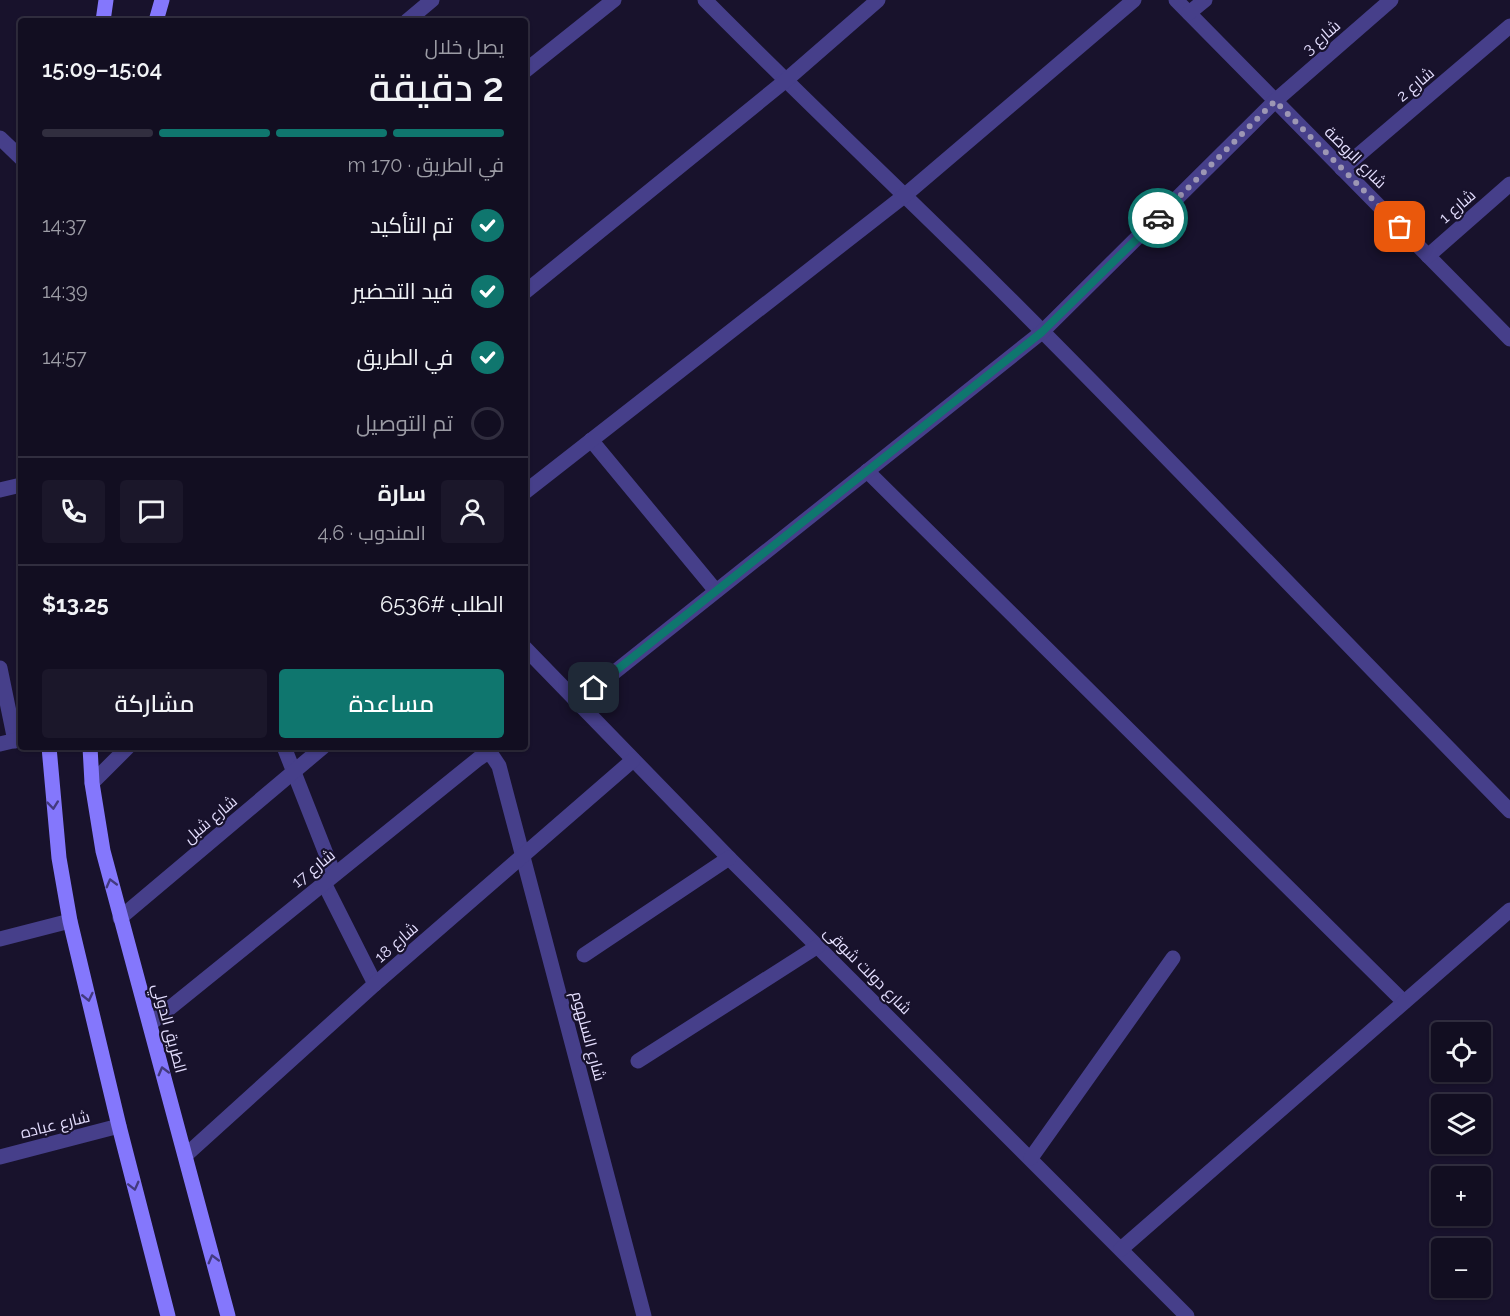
<!DOCTYPE html>
<html lang="ar">
<meta charset="utf-8">
<style>
body{margin:0;font-family:Raleway,Cairo,sans-serif;background:#1b172a;color:#f1f3f6;direction:rtl;height:100vh;display:flex;flex-direction:column;font-size:22px;white-space:nowrap}
*{box-sizing:border-box;margin:0}
p{font-size:20px;color:#9c9ca5}
.icon{flex:none;width:33px;height:33px;fill:none;stroke:currentColor;stroke-width:2;stroke-linecap:round;stroke-linejoin:round}
.map{position:relative;flex:1;overflow:hidden;direction:ltr}
.panel{position:absolute;left:18px;top:18px;width:510px;height:732px;display:flex;flex-direction:column;background:#120e21;border-radius:6px;box-shadow:0 2px 4px #0004,0 0 0 2px #312e3f;direction:rtl}
.panel>*{flex:none}
.fabs{position:absolute;left:1431px;top:1022px;display:grid;gap:12px}
.fabs a{display:grid;place-items:center;width:60px;height:60px;border-radius:6px;background:#120e21;box-shadow:0 2px 4px #0004,0 0 0 2px #312e3f;font-size:30px}
.pin{position:absolute;display:grid;place-items:center;width:51px;height:51px;color:#fff;margin:-26px;border-radius:12px;box-shadow:0 3px 9px #0006}
.courier{position:absolute;display:grid;place-items:center;width:60px;height:60px;margin:-30px;border:4px solid #0f766e;border-radius:50%;background:#fff;color:#222;box-shadow:0 2px 8px #0007}
.overview em{font-style:normal;font-weight:600}
.overview div{display:flex;flex-direction:column-reverse}
.overview{display:flex;align-items:center;justify-content:space-between;height:102px;padding:0 24px}
h1{font-size:39px;font-weight:600;line-height:45px}
.bar{display:grid;grid-template-columns:repeat(4,1fr);gap:9px 6px;align-content:center;height:72px;padding:0 24px}
.bar i{height:8px;border-radius:4px;background:#312e3f}
.bar .current{background:#0f766e}
.bar p{grid-column:span 4}
.line{display:flex;align-items:center;gap:15px;padding:0 24px;border-top:2px solid #312e3f}
.line div{flex:1}
.round{display:grid;place-items:center;flex:none;width:63px;height:63px;border-radius:6px;background:#1b172a}
ol{padding:0 24px;list-style:none}
li{display:flex;align-items:center;gap:18px;height:66px}
li p{margin-inline-start:auto}
li .icon{padding:6px;border-radius:50%;background:#0f766e;color:#fff;stroke-width:4}
li:last-child{color:#9c9ca5}
li i{width:33px;height:33px;border:3px solid #312e3f;border-radius:50%}
.button{display:flex;gap:12px;margin-top:auto;padding:12px 24px}
.button a{flex:1;height:69px;border-radius:6px;background:#0f766e;color:#fff;font-size:24px;font-weight:600;line-height:69px;text-align:center}
.button a+a{background:#1b172a;color:#f1f3f6}
.map>svg:first-child{display:block}
.lines{fill:none;stroke-linecap:round;stroke-linejoin:round}
.street{stroke:#463f8a;stroke-width:15}
.secondary{stroke:#8477fc;stroke-width:15}
.oneway{stroke:#433a7f}
.done{stroke:#9d97b4;stroke-width:6;stroke-dasharray:0 10.8}
.route{stroke:#0f766e;stroke-width:8}
.labels{text-anchor:middle;stroke-width:4.5;stroke-linejoin:round;paint-order:stroke}
.street-label{font-size:16px;fill:#e4defe;stroke:#18122c}
</style>
<div class="map">
<svg width="1510" height="1316" viewBox="0 0 1510 1316">
<rect width="100%" height="100%" fill="#18122c"/>
<g class="lines">
<g class="street">
<path d="M705,0C799,95 897,187 992,281C1167,455 1337,635 1510,811"/>
<polyline points="1176,0 1510,339"/>
<polyline points="1189,13 1205,0"/>
<polyline points="407,21 432,0"/>
<polyline points="525,71 614,0"/>
<polyline points="0,138 21,158"/>
<polyline points="1342,169 1510,26"/>
<polyline points="1428,256 1510,184"/>
<polyline points="525,292 785,81 878,0"/>
<polyline points="591,440 716,591"/>
<polyline points="867,471 1404,1002"/>
<polyline points="0,490 21,485"/>
<polyline points="525,492 904,196 1134,0"/>
<polyline points="525,648 729,858 1187,1316"/>
<polyline points="0,668 15,741"/>
<polyline points="577,702 1042,332 1275,101 1391,0"/>
<polyline points="0,744 21,739"/>
<polyline points="284,747 334,874"/>
<polyline points="92,783 128,747"/>
<polyline points="324,883 375,984"/>
<polyline points="120,918 323,747"/>
<polyline points="0,939 70,921"/>
<polyline points="584,955 729,858"/>
<polyline points="150,1024 478,759 484,755 491,754 499,766 644,1316"/>
<polyline points="638,1061 818,946"/>
<polyline points="186,1155 375,984 633,760"/>
<polyline points="0,1157 119,1126"/>
<polyline points="1031,1158 1173,958"/>
<polyline points="1121,1249 1510,910"/>
</g>
<g class="secondary">
<polyline points="103,21 106,0"/>
<polyline points="156,21 162,0"/>
<polyline points="49,747 59,858 70,921 119,1126 168,1316"/>
<polyline points="90,747 92,783 103,851 228,1316"/>
</g>
</g>
<defs><path id="oneway-chevron" d="M-2-3.5L2.5 0L-2 3.5" fill="none" stroke-width="1.6" stroke-linecap="round" stroke-linejoin="round" transform="scale(1.5)"/></defs>
<g class="oneway">
<use href="#oneway-chevron" transform="translate(53 805) rotate(84)"/>
<use href="#oneway-chevron" transform="translate(111 883) rotate(-105)"/>
<use href="#oneway-chevron" transform="translate(88 997) rotate(77)"/>
<use href="#oneway-chevron" transform="translate(163 1071) rotate(-105)"/>
<use href="#oneway-chevron" transform="translate(134 1186) rotate(76)"/>
<use href="#oneway-chevron" transform="translate(213 1259) rotate(-105)"/>
</g>
<g class="lines">
<polyline class="done" points="1158,218 1275,101 1400,227"/>
<polyline class="route" points="594,688 1042,332 1158,218"/>
</g>
<g class="labels">
<g class="street-label">
<text transform="translate(1321 37) rotate(-41)" y="6">شارع 3</text>
<text transform="translate(1415 84) rotate(-40)" y="6">شارع 2</text>
<text transform="translate(1356 157) rotate(45)" y="6">شارع الروضة</text>
<text transform="translate(1457 206) rotate(-41)" y="6">شارع 1</text>
<text transform="translate(210 819) rotate(-40)" y="6">شارع شبل</text>
<text transform="translate(313 868) rotate(-39)" y="6">شارع 17</text>
<text transform="translate(396 942) rotate(-41)" y="6">شارع 18</text>
<text transform="translate(868 970) rotate(45)" y="6">شارع دولت شوقى</text>
<text transform="translate(170 1028) rotate(75)" y="6">الطريق الدولي</text>
<text transform="translate(589 1036) rotate(75)" y="6">شارع السلهوم</text>
<text transform="translate(55 1124) rotate(-14)" y="6">شارع عباده</text>
</g>
</g>
</svg>
<div class="fabs">
<a><svg class="icon" aria-label="locate" viewBox="0 0 24 24"><circle cx="12" cy="12" r="6"/><path d="M12 2v4M12 18v4M2 12h4M18 12h4"/></svg></a>
<a><svg class="icon" aria-label="layers" viewBox="0 0 24 24"><path d="M12 4l9 5-9 5-9-5zM3 14l9 5 9-5"/></svg></a>
<a>+</a>
<a>−</a>
</div>
<div class="pin" style="left:1400px;top:227px;background:#ea580c"><svg class="icon" aria-label="bag" viewBox="0 0 24 24"><path d="M5 8h14l-1 12H6zM9 8a3 3 0 0 1 6 0"/></svg></div>
<div class="pin" style="left:594px;top:688px;background:#1f2937"><svg class="icon" aria-label="home" viewBox="0 0 24 24"><path d="M3 11l9-7 9 7M6 9v11h12V9"/></svg></div>
<div class="courier" style="left:1158px;top:218px"><svg class="icon" aria-label="car" viewBox="0 0 24 24"><path d="M5 17H2v-5l4-1 3-4h7l3 4 3 1v5h-3M9 17h6M6 11h13"/><circle cx="7" cy="17" r="2"/><circle cx="17" cy="17" r="2"/></svg></div>
<section class="panel">
<div class="overview"><div><h1>2 دقيقة</h1><p>يصل خلال</p></div><em>15:04–15:09</em></div>
<div class="bar"><i class="current"></i><i class="current"></i><i class="current"></i><i></i><p>في الطريق · 170 m</p></div>
<ol>
<li><svg class="icon" aria-label="check" viewBox="0 0 24 24"><path d="M5 12l5 5 9-10"/></svg>تم التأكيد<p>14:37</p></li>
<li><svg class="icon" aria-label="check" viewBox="0 0 24 24"><path d="M5 12l5 5 9-10"/></svg>قيد التحضير<p>14:39</p></li>
<li><svg class="icon" aria-label="check" viewBox="0 0 24 24"><path d="M5 12l5 5 9-10"/></svg>في الطريق<p>14:57</p></li>
<li><i></i>تم التوصيل</li>
</ol>
<div class="line" style="height:108px"><a class="round"><svg class="icon" aria-label="person" viewBox="0 0 24 24"><circle cx="12" cy="8" r="4"/><path d="M4 21q1-7 8-7t8 7"/></svg></a><div><b>سارة</b><p>المندوب · 4.6</p></div><a class="round"><svg class="icon" aria-label="chat" viewBox="0 0 24 24"><path d="M4 5h16v11H9l-5 4z"/></svg></a><a class="round"><svg class="icon" aria-label="phone" viewBox="0 0 24 24"><path d="M5 4h4l2 5-3 2q2 4 5 5l2-3 5 2v4C11 20 4 13 5 4z"/></svg></a></div>
<div class="line" style="height:78px"><div>الطلب #6536</div><b>$13.25</b></div>
<div class="button"><a>مساعدة</a><a>مشاركة</a></div>
</section>
</div>
